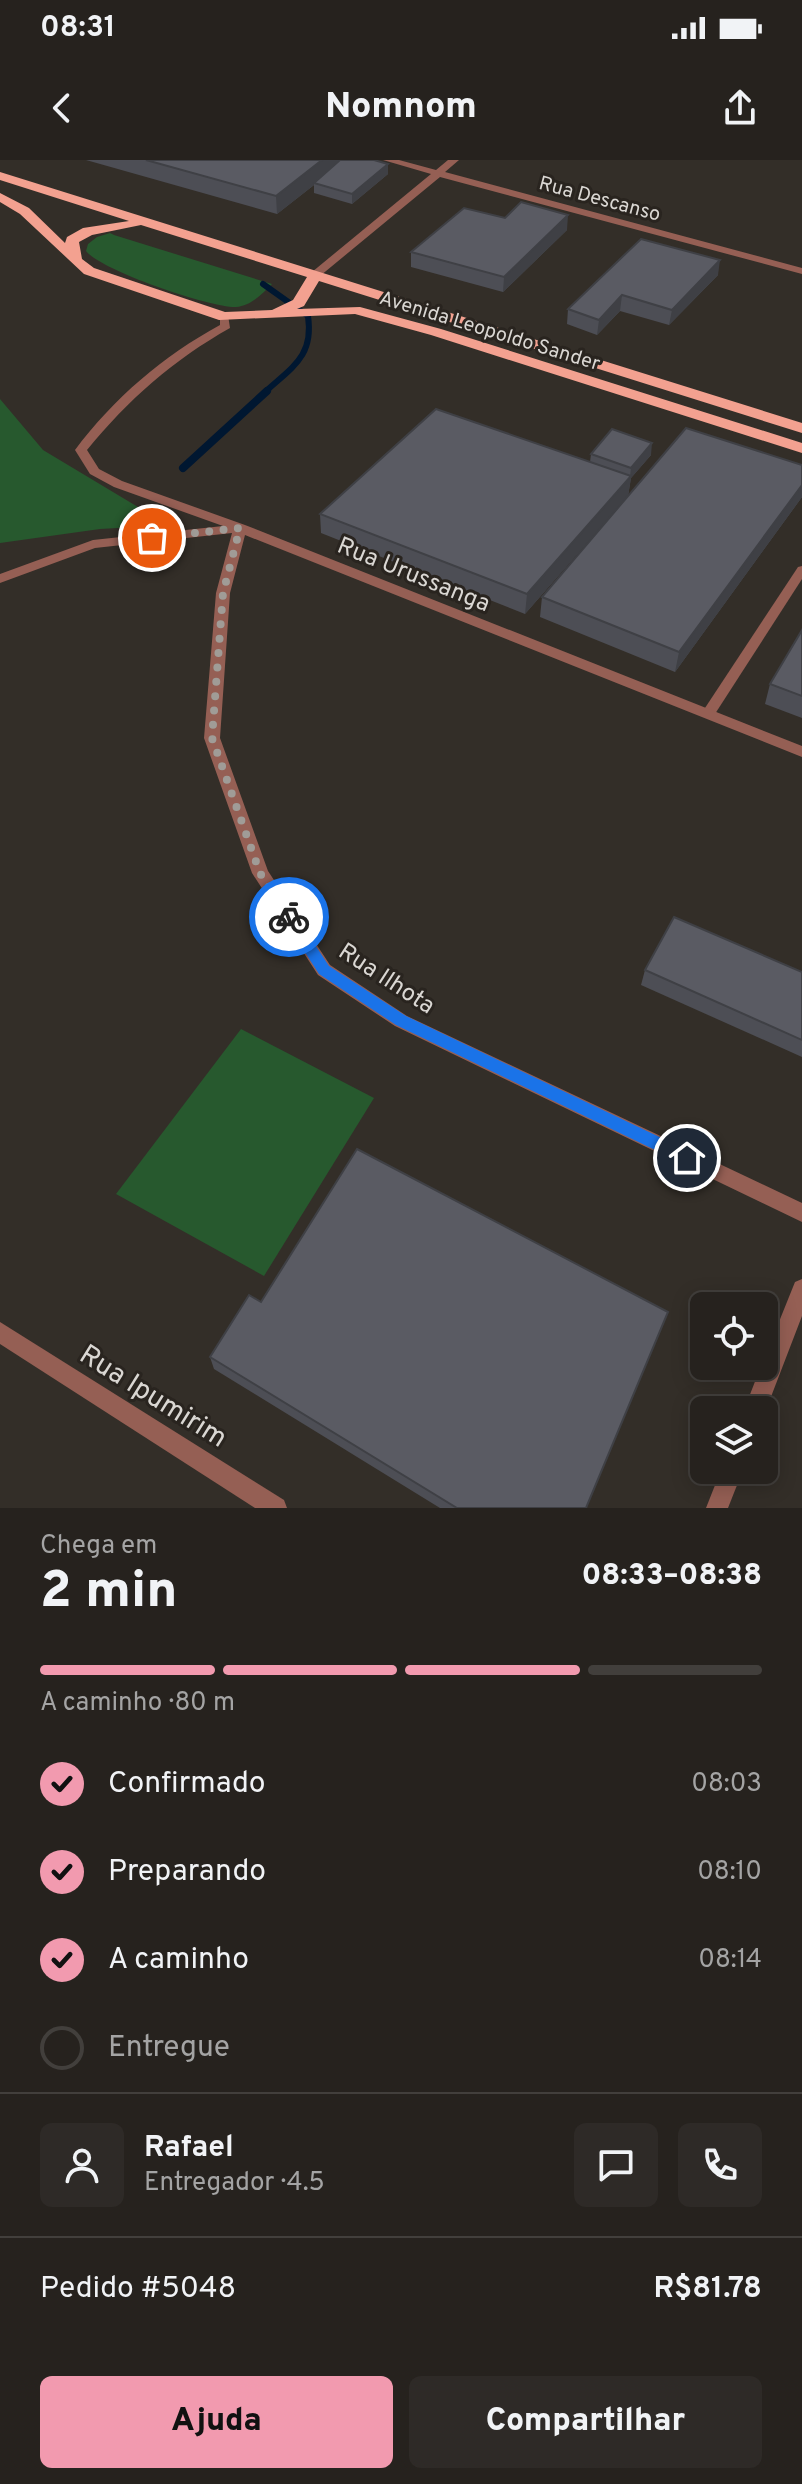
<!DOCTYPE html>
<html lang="pt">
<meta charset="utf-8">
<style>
body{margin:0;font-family:Overpass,sans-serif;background:#2e2a27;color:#f1f3f6;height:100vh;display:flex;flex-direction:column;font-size:30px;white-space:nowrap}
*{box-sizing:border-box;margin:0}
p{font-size:26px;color:#a4a4a4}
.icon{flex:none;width:44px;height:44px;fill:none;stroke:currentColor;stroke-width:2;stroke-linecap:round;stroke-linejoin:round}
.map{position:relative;height:1348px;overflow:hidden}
.side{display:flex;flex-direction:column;background:#26221e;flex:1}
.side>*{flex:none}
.fabs{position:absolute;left:690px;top:1132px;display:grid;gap:16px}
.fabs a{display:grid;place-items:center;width:88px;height:88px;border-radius:12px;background:#26221e;box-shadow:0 4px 20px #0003,0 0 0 2px #423f3c;font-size:40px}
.pin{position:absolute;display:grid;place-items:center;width:68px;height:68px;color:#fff;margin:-34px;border:4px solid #fff;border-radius:50%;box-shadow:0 2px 8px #0007}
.courier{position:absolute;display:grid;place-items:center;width:80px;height:80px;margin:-40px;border:6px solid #1a73e8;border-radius:50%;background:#fff;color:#222;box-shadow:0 2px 10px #0007}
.headline em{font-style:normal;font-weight:800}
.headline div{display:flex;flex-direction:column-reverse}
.headline{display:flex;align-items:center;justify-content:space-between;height:136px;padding:0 40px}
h1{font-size:52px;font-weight:800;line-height:60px}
.bar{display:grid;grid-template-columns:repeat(4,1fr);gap:12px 8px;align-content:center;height:96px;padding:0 40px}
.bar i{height:10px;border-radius:6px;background:#423f3c}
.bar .active{background:#f29aaf}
.bar p{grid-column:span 4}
.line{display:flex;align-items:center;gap:20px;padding:0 40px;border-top:2px solid #423f3c}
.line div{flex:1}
.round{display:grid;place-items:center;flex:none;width:84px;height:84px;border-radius:12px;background:#2e2a27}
ol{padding:0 40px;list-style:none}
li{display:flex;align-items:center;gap:24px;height:88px}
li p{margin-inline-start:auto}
li .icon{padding:8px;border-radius:50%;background:#f29aaf;color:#111;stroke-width:4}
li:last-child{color:#a4a4a4}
li i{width:44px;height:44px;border:4px solid #423f3c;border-radius:50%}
.primary-button{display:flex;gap:16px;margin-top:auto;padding:16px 40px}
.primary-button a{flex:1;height:92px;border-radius:12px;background:#f29aaf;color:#111;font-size:32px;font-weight:800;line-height:92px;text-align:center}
.primary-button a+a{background:#2e2a27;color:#f1f3f6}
.status{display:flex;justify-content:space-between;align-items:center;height:56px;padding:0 40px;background:#26221e;direction:ltr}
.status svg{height:22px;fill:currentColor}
header{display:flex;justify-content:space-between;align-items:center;height:104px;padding:0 40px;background:#26221e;font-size:36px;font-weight:800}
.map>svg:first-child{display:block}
.green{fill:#27592e}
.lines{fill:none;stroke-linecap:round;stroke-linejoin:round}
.stream-far1{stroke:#001731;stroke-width:6}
.stream{stroke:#001731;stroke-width:8}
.service{fill:#955f54;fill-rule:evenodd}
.minor{fill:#955f54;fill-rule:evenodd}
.trunk{fill:#f3a190;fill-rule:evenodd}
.wall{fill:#4d4e55}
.shaded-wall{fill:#3f4045}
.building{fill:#5a5b63;stroke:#3f4045;stroke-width:2}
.route{fill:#1a73e8}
.done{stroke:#a09c97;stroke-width:8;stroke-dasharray:0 14.4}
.labels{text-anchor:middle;stroke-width:6;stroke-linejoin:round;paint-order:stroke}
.far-street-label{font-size:20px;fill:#dad7d3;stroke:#29241f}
.street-label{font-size:24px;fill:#dad7d3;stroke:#29241f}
.near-street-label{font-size:28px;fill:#dad7d3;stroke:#29241f}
</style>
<div class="status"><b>08:31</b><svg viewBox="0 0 49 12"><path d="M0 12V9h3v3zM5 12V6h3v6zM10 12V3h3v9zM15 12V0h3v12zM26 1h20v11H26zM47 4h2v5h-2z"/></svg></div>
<header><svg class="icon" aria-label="back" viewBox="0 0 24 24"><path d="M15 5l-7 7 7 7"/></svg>Nomnom<svg class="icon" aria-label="share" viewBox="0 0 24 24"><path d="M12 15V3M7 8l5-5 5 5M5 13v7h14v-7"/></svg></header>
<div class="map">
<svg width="802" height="1348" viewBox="0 0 802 1348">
<rect width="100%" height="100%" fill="#332e28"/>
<g class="green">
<path d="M110,73L114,75L272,124C262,134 251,146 236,147C211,148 102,111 86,91L88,84L97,77Z"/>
<polygon points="0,239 43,290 138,347 176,356 171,365 100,369 0,383"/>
<polygon points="241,869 374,938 264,1116 116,1034"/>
</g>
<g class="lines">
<path class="stream-far1" d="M263,124L308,156C314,197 292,207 264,233"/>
<polyline class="stream" points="183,308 267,231"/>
<polygon class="service" points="802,406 802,419 713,557 703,557 702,554 703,551 798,407"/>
<g class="minor">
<polygon points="383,0 399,0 436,10 448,0 459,0 445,12 802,108 802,114 440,17 320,116 312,116 312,112 431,14"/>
<path d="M220,155H228L230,168C173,200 128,240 87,290L99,309L122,321L245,365L802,586V597L245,375L230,433L220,578L268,711L330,805L407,856L802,1043V1062L395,866L318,815L252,713L204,578L216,433L232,373L95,388L0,423V414L93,380L223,366L114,327L90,314L75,290C114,238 163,196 220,165Z"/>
<polygon points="802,1119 802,1156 764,1255 764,1250 744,1250 761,1206 764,1206 764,1199 795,1122"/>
<polygon points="0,1162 284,1340 287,1348 255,1348 0,1184"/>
<polygon points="721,1310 743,1310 728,1348 706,1348"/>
</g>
<path class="trunk" d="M0,12L802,263V273L319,121L304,146L297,149L360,147L441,169L802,283V293L431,175L355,154L219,160L84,114L20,54L0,42V33L29,48L65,83L67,77L83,68L129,61L0,20ZM141,65L307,117L293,140L272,150L225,152L94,108L82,99L79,82L92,75Z"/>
</g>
<g class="wall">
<polygon points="86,0 374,0 388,4 388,14 352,44 314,33 314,25 277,54"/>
<polygon points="505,58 567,70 503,132 411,107 411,92"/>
<polygon points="641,79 718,115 669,165 620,151 597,175 567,164 568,149"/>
<polygon points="591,294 651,295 631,318 628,336 802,305 802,337 675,512 540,457 542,437 621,344 525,454 321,373 320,354 590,302"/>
<polygon points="802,470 802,558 765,544 770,524"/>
<polygon points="645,810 802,812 802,897 641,825"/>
<polygon points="210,1197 587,1348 440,1348 214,1209"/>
</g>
<g class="shaded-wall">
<polygon points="322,0 341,0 314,23 314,25 277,54 276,36"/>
<polygon points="388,4 388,14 352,44 352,34"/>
<polygon points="568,55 567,70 503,132 504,117"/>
<polygon points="720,100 718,115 669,165 672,150"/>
<polygon points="622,135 620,151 597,175 599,160"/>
<polygon points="652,283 651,295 631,318 628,336 525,454 527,434 630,317 631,308"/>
<polygon points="802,325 802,337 675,512 679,492"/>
</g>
<g class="building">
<polygon points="146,0 322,0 276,36"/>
<polygon points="340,0 374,0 388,4 352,34 314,23"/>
<polygon points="521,42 568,55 504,117 411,92 464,48 505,58"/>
<polygon points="641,79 720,100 672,150 622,135 599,160 568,149"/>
<polygon points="436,249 631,316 527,434 320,354"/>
<polygon points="686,268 802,305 802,325 679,492 542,437"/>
<polygon points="612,269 652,283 631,308 591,294"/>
<polygon points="802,470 802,536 770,524"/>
<polygon points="674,757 802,812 802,880 645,810"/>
<polygon points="357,989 668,1152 586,1348 457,1348 210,1197 249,1135 261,1142"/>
</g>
<polygon class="route" points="289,751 294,753 329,806 406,856 693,993 693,1003 682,1003 396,865 319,814 282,757"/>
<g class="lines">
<polyline class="done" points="152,378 240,368 223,433 212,578 260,713 289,757"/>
</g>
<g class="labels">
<g class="far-street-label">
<text transform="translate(600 38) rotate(15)" y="7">Rua Descanso</text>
<text transform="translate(490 170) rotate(17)" y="7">Avenida Leopoldo Sander</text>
</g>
<g class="street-label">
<text transform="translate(414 414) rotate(22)" y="8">Rua Urussanga</text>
<text transform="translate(387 818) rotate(33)" y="8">Rua Ilhota</text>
</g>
<g class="near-street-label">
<text transform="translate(154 1235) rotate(32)" y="10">Rua Ipumirim</text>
</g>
</g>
</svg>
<div class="fabs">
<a><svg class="icon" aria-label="locate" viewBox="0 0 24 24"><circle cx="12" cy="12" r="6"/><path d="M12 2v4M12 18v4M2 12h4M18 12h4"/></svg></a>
<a><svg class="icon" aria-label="layers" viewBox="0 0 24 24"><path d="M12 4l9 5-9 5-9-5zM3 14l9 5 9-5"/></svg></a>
</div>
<div class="pin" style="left:152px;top:378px;background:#ea580c"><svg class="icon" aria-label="bag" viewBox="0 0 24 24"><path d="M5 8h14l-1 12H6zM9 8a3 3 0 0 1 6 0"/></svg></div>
<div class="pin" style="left:687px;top:998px;background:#1f2937"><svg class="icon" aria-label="home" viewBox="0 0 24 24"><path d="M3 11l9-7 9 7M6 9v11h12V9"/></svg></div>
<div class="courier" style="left:289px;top:757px"><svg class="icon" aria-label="bike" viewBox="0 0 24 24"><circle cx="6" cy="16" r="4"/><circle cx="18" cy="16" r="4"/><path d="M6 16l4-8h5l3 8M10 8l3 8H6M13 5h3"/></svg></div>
</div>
<section class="side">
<div class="headline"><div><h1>2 min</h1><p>Chega em</p></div><em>08:33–08:38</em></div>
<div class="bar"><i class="active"></i><i class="active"></i><i class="active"></i><i></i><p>A caminho · 80 m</p></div>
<ol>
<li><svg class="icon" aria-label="check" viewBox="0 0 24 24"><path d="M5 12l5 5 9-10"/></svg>Confirmado<p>08:03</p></li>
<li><svg class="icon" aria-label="check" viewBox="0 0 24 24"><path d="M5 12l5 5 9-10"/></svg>Preparando<p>08:10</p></li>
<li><svg class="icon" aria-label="check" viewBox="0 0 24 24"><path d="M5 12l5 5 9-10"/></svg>A caminho<p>08:14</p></li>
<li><i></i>Entregue</li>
</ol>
<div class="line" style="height:144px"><a class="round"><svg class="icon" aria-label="person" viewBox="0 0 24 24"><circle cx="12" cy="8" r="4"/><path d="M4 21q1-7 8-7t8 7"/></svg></a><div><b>Rafael</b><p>Entregador · 4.5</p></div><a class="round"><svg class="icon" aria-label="chat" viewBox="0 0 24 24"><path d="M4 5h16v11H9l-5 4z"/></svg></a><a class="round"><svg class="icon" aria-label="phone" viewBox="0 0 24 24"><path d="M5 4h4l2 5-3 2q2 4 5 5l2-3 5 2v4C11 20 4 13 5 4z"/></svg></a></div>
<div class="line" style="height:104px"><div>Pedido #5048</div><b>R$81.78</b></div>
<div class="primary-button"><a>Ajuda</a><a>Compartilhar</a></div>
</section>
